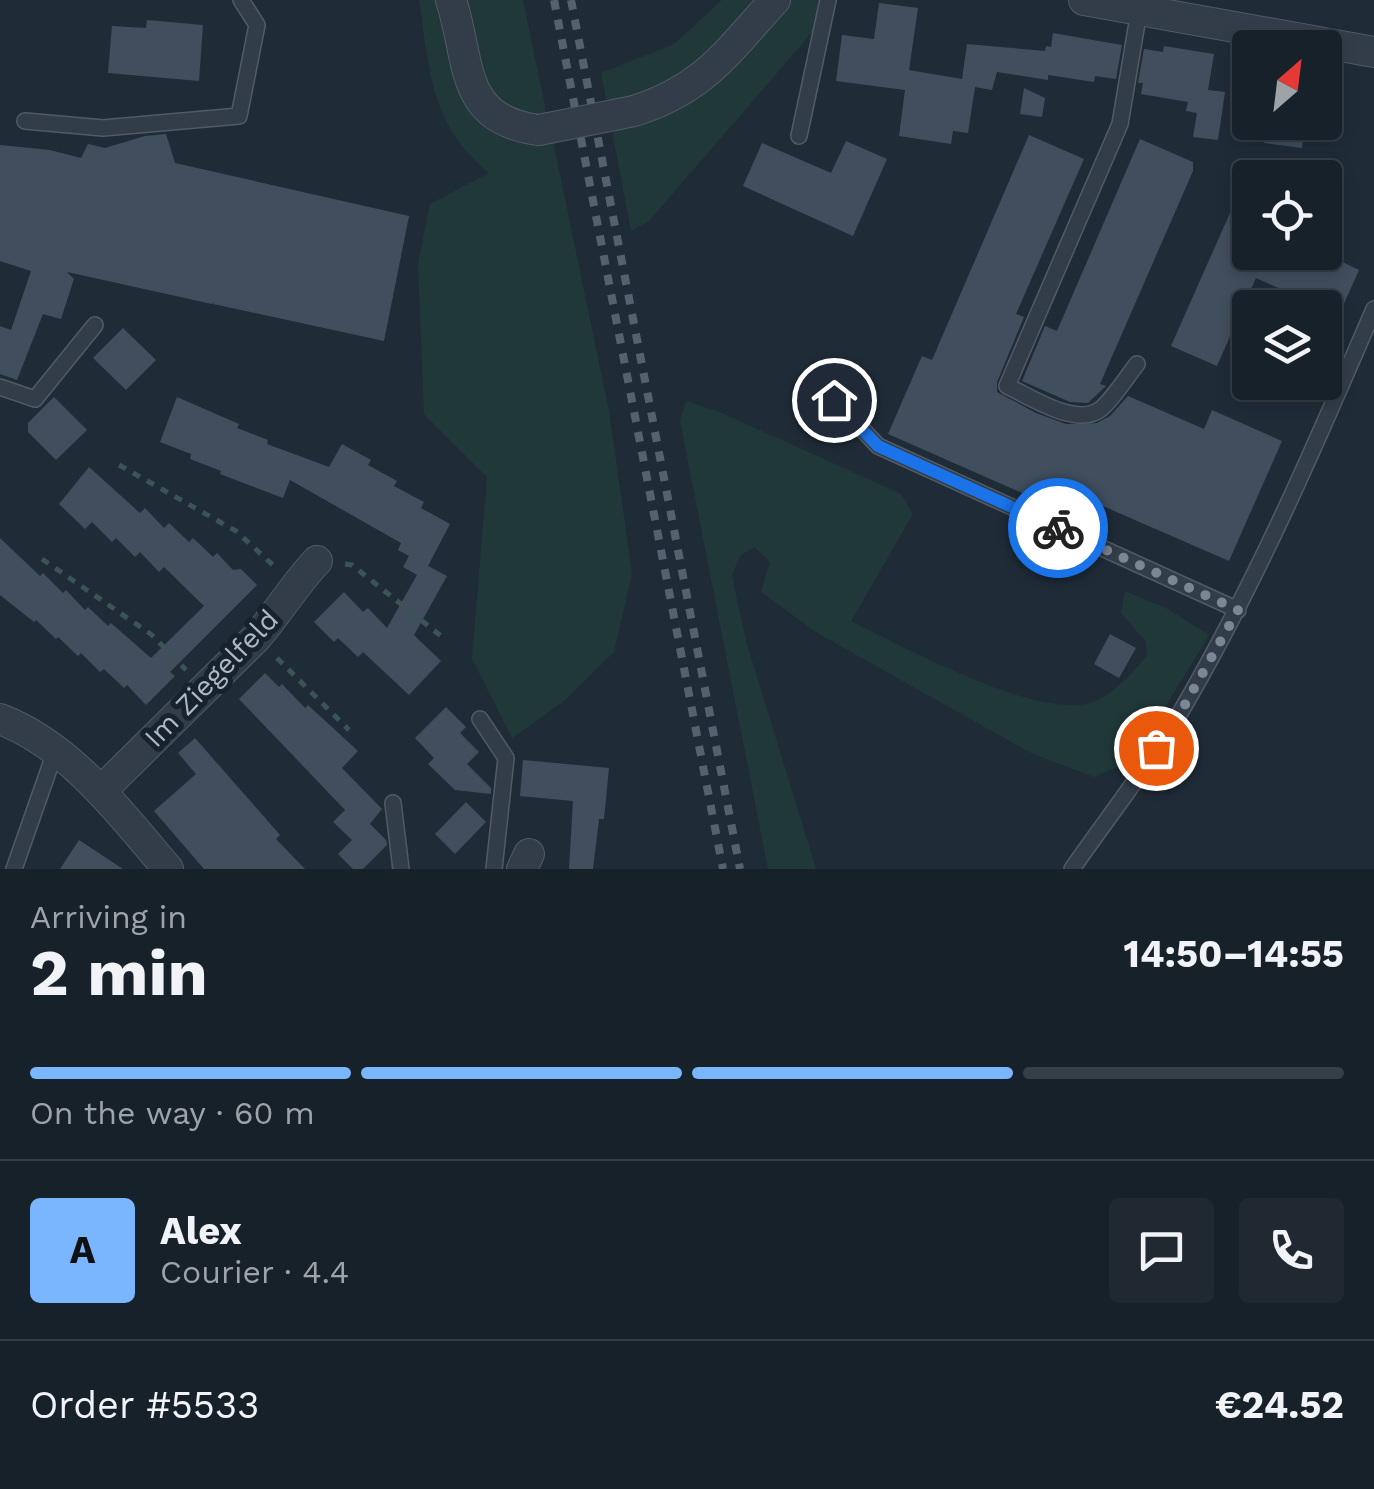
<!DOCTYPE html>
<meta charset="utf-8">
<style>
body{margin:0;font-family:"Work Sans",sans-serif;background:#202932;color:#f1f3f6;height:100vh;display:flex;flex-direction:column;font-size:38px;white-space:nowrap}
*{box-sizing:border-box;margin:0}
p{font-size:32px;color:#9ea3a8}
.icon{flex:none;width:55px;height:55px;fill:none;stroke:currentColor;stroke-width:2;stroke-linecap:round;stroke-linejoin:round}
.map{position:relative;height:869px;overflow:hidden}
.panel{display:flex;flex-direction:column;background:#17212a;flex:1}
.panel>*{flex:none}
.needle{width:65px;rotate:28deg}
.controls{position:absolute;left:1232px;top:30px;display:grid;gap:20px}
.controls a{display:grid;place-items:center;width:110px;height:110px;border-radius:10px;background:#17212a;box-shadow:0 5px 15px #0003,0 0 0 2px #363e47;font-size:50px}
.pin{position:absolute;display:grid;place-items:center;width:85px;height:85px;color:#fff;margin:-42px;border:5px solid #fff;border-radius:50%;box-shadow:0 2px 10px #0007}
.courier{position:absolute;display:grid;place-items:center;width:100px;height:100px;margin:-50px;border:8px solid #1a73e8;border-radius:50%;background:#fff;color:#222;box-shadow:0 2px 12px #0007}
.headline em{font-style:normal;font-weight:700}
.headline div{display:flex;flex-direction:column-reverse}
.headline{display:flex;align-items:center;justify-content:space-between;height:170px;padding:0 30px}
h1{font-size:65px;font-weight:700;line-height:75px}
.bar{display:grid;grid-template-columns:repeat(4,1fr);gap:15px 10px;align-content:center;height:120px;padding:0 30px}
.bar i{height:12px;border-radius:8px;background:#363e47}
.bar .current{background:#7ab6fd}
.bar p{grid-column:span 4}
.line{display:flex;align-items:center;gap:25px;padding:0 30px;border-top:2px solid #363e47}
.line div{flex:1}
.round{display:grid;place-items:center;flex:none;width:105px;height:105px;border-radius:10px;background:#202932}
.map>svg:first-child{display:block}
.green{fill:#213839}
.building{fill:#404e5e}
.lines{fill:none;stroke-linecap:round;stroke-linejoin:round}
.lane-casing{stroke:#505b67;stroke-width:18}
.street-casing{stroke:#505b67;stroke-width:32}
.path{stroke:#3b5454;stroke-width:5;stroke-dasharray:8 8;stroke-linecap:butt}
.lane{stroke:#333d49;stroke-width:15}
.street{stroke:#333d49;stroke-width:30}
.rail{stroke:#546270;stroke-width:8;stroke-dasharray:10 10;stroke-linecap:butt}
.street-bridge-casing{stroke:#505b67;stroke-width:32;stroke-linecap:butt}
.street-bridge{stroke:#333d49;stroke-width:30}
.done{stroke:#7b8794;stroke-width:10;stroke-dasharray:0 18}
.route{stroke:#1a73e8;stroke-width:12}
.labels{text-anchor:middle;stroke-width:10;stroke-linejoin:round;paint-order:stroke}
.street-label{font-size:28px;fill:#adb8c6;stroke:#18222d}
</style>
<div class="map">
<svg width="1374" height="869" viewBox="0 0 1374 869">
<rect width="100%" height="100%" fill="#1f2c38"/>
<g class="green">
<path d="M419,0H439C453,68 459,157 553,141L609,411L632,574L614,652L564,701L512,738L472,659L487,477L424,414L418,263L430,204L489,173C430,124 430,71 419,0Z"/>
<polygon points="463,0 523,0 547,116 511,111 485,83"/>
<polygon points="722,0 828,0 834,7 649,221 631,231 601,73 674,44"/>
<path d="M686,401L722,413L901,494L913,514L851,621C908,649 1019,710 1081,705C1106,703 1133,673 1147,655L1146,642L1121,613L1125,591L1168,609L1209,635L1155,724L1126,746L1118,767L1094,777L1031,753L819,634L761,592L770,562L755,547L741,555L732,574L737,600L747,644L816,869H768L680,421Z"/>
</g>
<g class="building">
<polygon points="879,3 918,8 909,70 962,79 967,44 1045,51 1046,46 1051,47 1053,33 1122,45 1116,79 1095,76 1094,82 1048,75 1048,80 997,72 992,90 975,87 968,133 953,131 951,144 899,136 905,90 836,81 842,35 874,39"/>
<polygon points="147,20 203,25 199,81 108,73 112,26 146,28"/>
<polygon points="1164,46 1214,54 1208,90 1225,92 1218,140 1193,137 1197,113 1186,111 1188,102 1141,94 1143,83 1138,83 1144,49 1163,52"/>
<polygon points="1024,88 1045,98 1042,117 1020,114"/>
<polygon points="1266,122 1305,122 1302,148 1264,143"/>
<polygon points="166,134 175,163 409,216 384,341 213,304 214,301 212,304 67,272 74,279 61,319 43,314 17,380 0,374 0,326 11,330 31,271 0,261 0,145 50,150 81,158 88,144 105,148 145,136"/>
<polygon points="1029,135 1084,159 1016,314 1024,317 997,382 997,392 1036,413 1066,424 1097,423 1110,416 1128,396 1204,429 1212,410 1282,441 1229,561 1089,500 1081,519 888,434 922,356 932,360"/>
<polygon points="1140,139 1193,162 1193,171 1100,384 1106,386 1088,403 1070,402 1022,381 1045,326 1057,331"/>
<polygon points="846,141 887,159 853,236 743,186 762,143 831,173"/>
<polygon points="1230,213 1250,221 1250,252 1322,252 1359,270 1339,315 1256,278 1217,366 1171,346"/>
<polygon points="123,328 156,360 126,390 93,358"/>
<polygon points="54,397 87,430 56,460 28,432 28,423"/>
<polygon points="177,397 239,424 237,428 268,440 267,444 329,467 342,444 371,460 368,465 397,481 394,486 424,502 421,508 450,524 428,566 447,576 414,635 441,661 409,695 363,652 358,657 338,638 334,642 314,622 344,592 363,612 368,608 387,628 417,575 403,567 409,556 398,550 401,543 290,480 283,498 220,474 221,471 190,459 191,454 160,442"/>
<polygon points="89,467 140,513 145,508 164,528 169,523 189,542 193,538 213,557 217,553 233,570 241,569 257,585 170,672 175,676 146,705 127,685 124,688 104,669 100,672 81,653 78,656 58,637 56,639 36,620 34,622 0,595 0,538 40,576 43,573 63,593 66,590 85,610 88,607 108,626 111,623 151,658 204,606 164,567 159,572 140,552 135,557 116,538 112,542 92,522 85,529 59,504"/>
<polygon points="1110,634 1136,648 1119,678 1094,664"/>
<polygon points="265,673 279,687 282,684 305,708 308,705 358,751 342,768 382,809 370,824 386,840 387,845 363,869 353,869 338,854 352,840 333,822 345,810 239,699"/>
<polygon points="446,707 466,727 460,733 479,752 467,764 491,788 491,794 455,790 428,764 434,758 415,738"/>
<polygon points="195,738 280,835 276,839 305,869 204,869 154,811 196,774 178,753"/>
<polygon points="523,760 609,768 604,819 599,819 593,869 569,869 573,801 520,796"/>
<polygon points="466,802 486,822 455,854 435,834"/>
<polygon points="79,840 123,869 60,869"/>
</g>
<g class="lines">
<g class="lane-casing">
<g id="lane">
<polyline points="25,121 103,128 239,116 257,25 241,0"/>
<polyline points="799,136 828,0"/>
<path d="M1137,364C1126,378 1115,396 1102,408C1078,429 1031,397 1007,386L1120,124L1139,11"/>
<polyline points="0,387 35,399 95,325"/>
<polyline points="835,400 878,446 1238,610"/>
<polyline points="480,719 506,758 494,869"/>
<polyline points="393,803 401,869"/>
<polyline points="14,869 55,752"/>
<path d="M1072,869C1108,817 1148,767 1180,713C1256,583 1315,446 1374,309"/>
</g>
</g>
<g class="street-casing">
<g id="street">
<path d="M451,0C471,61 458,120 539,130"/>
<polyline points="1084,0 1374,52"/>
<path d="M634,111C704,89 727,52 775,0"/>
<path d="M0,719C71,746 121,814 168,869"/>
<path d="M101,791L256,638C278,613 294,585 317,561"/>
<polyline points="522,869 529,854"/>
</g>
</g>
<g class="path">
<polyline points="119,465 236,531 275,567"/>
<polyline points="42,559 152,635 186,670"/>
<polyline points="345,564 352,565 446,640"/>
<polyline points="277,658 349,730"/>
</g>
<use href="#lane" class="lane"/>
<use href="#street" class="street"/>
<g class="rail">
<polyline points="554,0 723,869"/>
<polyline points="571,0 740,869"/>
</g>
<g class="street-bridge-casing">
<polyline id="street-bridge" points="539,130 634,111"/>
</g>
<use href="#street-bridge" class="street-bridge"/>
</g>
<g class="lines">
<polyline class="done" points="1058,528 1238,610 1178,717 1156,748"/>
<polyline class="route" points="834,400 878,446 1058,528"/>
</g>
<g class="labels">
<g class="street-label">
<text transform="translate(211 678) rotate(-46)" y="10">Im Ziegelfeld</text>
</g>
</g>
</svg>
<div class="controls">
<a><svg class="needle" viewBox="-14 -14 28 28"><path d="M0-13l5 13h-10z" fill="#e53935"/><path d="M0 13l5-13h-10z" fill="#9ea3a8"/></svg></a>
<a><svg class="icon" aria-label="locate" viewBox="0 0 24 24"><circle cx="12" cy="12" r="6"/><path d="M12 2v4M12 18v4M2 12h4M18 12h4"/></svg></a>
<a><svg class="icon" aria-label="layers" viewBox="0 0 24 24"><path d="M12 4l9 5-9 5-9-5zM3 14l9 5 9-5"/></svg></a>
</div>
<div class="pin" style="left:1156px;top:748px;background:#ea580c"><svg class="icon" aria-label="bag" viewBox="0 0 24 24"><path d="M5 8h14l-1 12H6zM9 8a3 3 0 0 1 6 0"/></svg></div>
<div class="pin" style="left:834px;top:400px;background:#1f2937"><svg class="icon" aria-label="home" viewBox="0 0 24 24"><path d="M3 11l9-7 9 7M6 9v11h12V9"/></svg></div>
<div class="courier" style="left:1058px;top:528px"><svg class="icon" aria-label="bike" viewBox="0 0 24 24"><circle cx="6" cy="16" r="4"/><circle cx="18" cy="16" r="4"/><path d="M6 16l4-8h5l3 8M10 8l3 8H6M13 5h3"/></svg></div>
</div>
<section class="panel">
<div class="headline"><div><h1>2 min</h1><p>Arriving in</p></div><em>14:50–14:55</em></div>
<div class="bar"><i class="current"></i><i class="current"></i><i class="current"></i><i></i><p>On the way · 60 m</p></div>
<div class="line" style="height:180px"><b class="round" style="background:#7ab6fd;color:#111">A</b><div><b>Alex</b><p>Courier · 4.4</p></div><a class="round"><svg class="icon" aria-label="chat" viewBox="0 0 24 24"><path d="M4 5h16v11H9l-5 4z"/></svg></a><a class="round"><svg class="icon" aria-label="phone" viewBox="0 0 24 24"><path d="M5 4h4l2 5-3 2q2 4 5 5l2-3 5 2v4C11 20 4 13 5 4z"/></svg></a></div>
<div class="line" style="height:130px"><div>Order #5533</div><b>€24.52</b></div>
</section>
